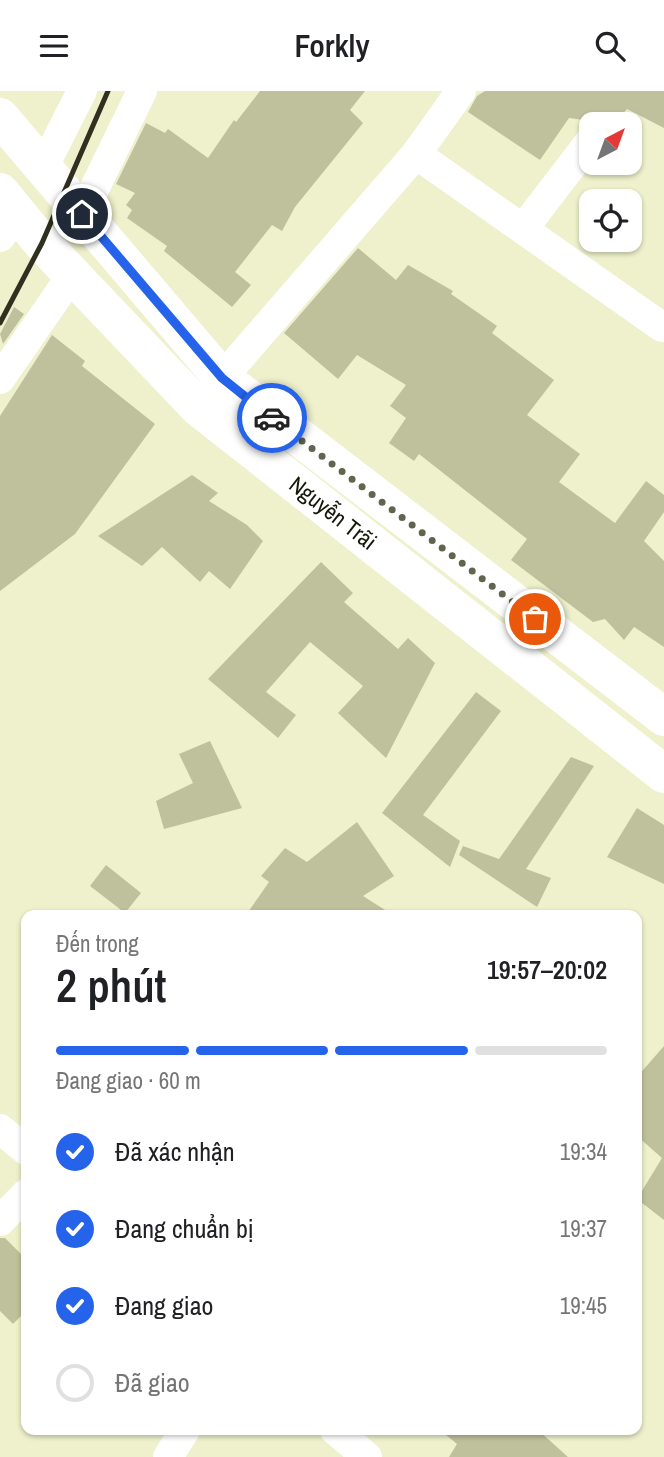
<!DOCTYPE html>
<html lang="vi">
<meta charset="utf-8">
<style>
body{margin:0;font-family:"Archivo Narrow",sans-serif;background:#f2f2f2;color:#202124;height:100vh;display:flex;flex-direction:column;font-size:26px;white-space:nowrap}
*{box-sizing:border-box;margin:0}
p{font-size:23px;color:#757577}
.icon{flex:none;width:38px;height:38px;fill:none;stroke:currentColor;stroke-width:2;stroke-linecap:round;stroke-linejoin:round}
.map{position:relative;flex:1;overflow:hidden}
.drawer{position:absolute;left:21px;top:819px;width:621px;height:525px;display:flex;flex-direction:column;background:#fff;border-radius:14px;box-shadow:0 2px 5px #0004}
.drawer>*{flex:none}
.needle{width:46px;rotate:41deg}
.fabs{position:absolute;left:579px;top:21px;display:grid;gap:14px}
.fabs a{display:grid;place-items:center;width:63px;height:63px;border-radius:14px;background:#fff;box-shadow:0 2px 5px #0004;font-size:35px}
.pin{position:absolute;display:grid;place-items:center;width:60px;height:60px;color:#fff;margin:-30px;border:4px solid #fff;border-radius:50%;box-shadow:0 2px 7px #0007}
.courier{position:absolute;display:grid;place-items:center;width:70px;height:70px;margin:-35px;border:5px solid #2563eb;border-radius:50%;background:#fff;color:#222;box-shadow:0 2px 9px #0007}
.head em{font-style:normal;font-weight:600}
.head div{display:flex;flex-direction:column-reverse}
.head{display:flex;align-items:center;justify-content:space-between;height:119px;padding:0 35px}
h1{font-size:46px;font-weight:600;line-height:52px}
.bar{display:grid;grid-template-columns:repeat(4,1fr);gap:10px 7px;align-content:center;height:84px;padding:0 35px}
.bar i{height:9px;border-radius:5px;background:#e0e0e0}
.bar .current{background:#2563eb}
.bar p{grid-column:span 4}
ol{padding:0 35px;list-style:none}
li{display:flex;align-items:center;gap:21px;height:77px}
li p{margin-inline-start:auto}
li .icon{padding:7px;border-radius:50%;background:#2563eb;color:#fff;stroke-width:4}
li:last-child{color:#757577}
li i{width:38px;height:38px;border:4px solid #e0e0e0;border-radius:50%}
header{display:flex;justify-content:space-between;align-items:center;height:91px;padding:0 35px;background:#fff;font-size:32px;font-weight:600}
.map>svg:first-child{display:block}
.building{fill:#bfc19d}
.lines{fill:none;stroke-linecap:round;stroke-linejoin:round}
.minor{stroke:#fff;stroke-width:30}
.secondary{stroke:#fff;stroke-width:38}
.rail{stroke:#2f301f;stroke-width:5}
.done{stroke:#62644e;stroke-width:7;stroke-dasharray:0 12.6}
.route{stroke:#2563eb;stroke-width:9}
.labels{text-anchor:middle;stroke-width:7;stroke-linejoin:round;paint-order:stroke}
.street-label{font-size:23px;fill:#17180a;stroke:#fff}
</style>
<header><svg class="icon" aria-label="menu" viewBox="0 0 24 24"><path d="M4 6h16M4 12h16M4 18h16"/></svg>Forkly<svg class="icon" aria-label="search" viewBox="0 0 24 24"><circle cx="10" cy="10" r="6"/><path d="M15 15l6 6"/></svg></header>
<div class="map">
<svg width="664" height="1366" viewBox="0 0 664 1366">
<rect width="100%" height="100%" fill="#eef1cb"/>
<g class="building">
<polygon points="260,0 365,0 350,19 363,32 295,116 282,140 272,134 235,181 251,194 232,216 164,160 167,155 127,127 132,119 126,114 135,102 116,93 146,32 165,42 168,38 208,67 234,29 236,31"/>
<polygon points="485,0 664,0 664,37 627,18 613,33 569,27 540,69 468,21 477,5"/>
<polygon points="358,157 396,189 408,174 453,200 451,203 497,235 492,242 554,289 527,324 580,363 559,391 615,432 646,390 664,404 664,421 644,450 664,470 664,556 634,536 624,549 605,528 593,531 511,469 527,448 419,363 414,370 389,352 406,327 390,315 406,294 357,264 338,288 284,242"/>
<polygon points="14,216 24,223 3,253 0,243"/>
<polygon points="52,244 85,270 82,275 155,333 75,443 0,500 0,325"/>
<polygon points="192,384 218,402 209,410 247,434 263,450 230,498 209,480 200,491 162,456 142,475 98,445"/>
<polygon points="321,471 353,502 344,511 398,558 408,547 435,572 386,667 338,622 363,595 310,551 266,601 296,624 278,647 208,588"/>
<polygon points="476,601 501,620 423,724 460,750 450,776 382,722"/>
<polygon points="210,650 242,717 164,738 156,710 193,692 179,663"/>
<polygon points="571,666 594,675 526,778 551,787 537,816 459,764 463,755 499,768"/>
<polygon points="637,717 664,734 664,793 607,766"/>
<polygon points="357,731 394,785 363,805 393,824 246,824 269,791 261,785 285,757 307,771"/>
<polygon points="106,774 141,802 125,822 90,795"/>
<polygon points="664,955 664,1129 637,1108 662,1067 637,1045 637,986"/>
<polygon points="0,1147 5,1147 26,1168 26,1220 13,1233 0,1220"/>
<polygon points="440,1339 538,1339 568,1366 449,1366 457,1353"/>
</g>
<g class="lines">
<g class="minor">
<polyline points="416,63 662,236"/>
<polyline points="43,77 82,0"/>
<polyline points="82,123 142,0"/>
<polyline points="523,138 592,48"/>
<polyline points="0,146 17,122"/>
<polyline points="222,287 416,63 461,0"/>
<polyline points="0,288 72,184"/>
<polyline points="0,1038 26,1059"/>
<polyline points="0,1130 26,1103"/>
<polyline points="335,1339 367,1366"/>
<polyline points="168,1366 185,1339"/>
</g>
<g class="secondary">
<polyline points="0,26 222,287 664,626"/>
<polyline points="0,101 42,152 198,316 664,683"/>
</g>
<polyline class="rail" points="0,232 42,152 108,0"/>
</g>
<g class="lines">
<polyline class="done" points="272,327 535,528"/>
<polyline class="route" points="82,123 222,287 272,327"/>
</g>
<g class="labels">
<g class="street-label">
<text transform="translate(333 422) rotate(38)" y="8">Nguyễn Trãi</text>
</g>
</g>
</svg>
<div class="fabs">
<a><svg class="needle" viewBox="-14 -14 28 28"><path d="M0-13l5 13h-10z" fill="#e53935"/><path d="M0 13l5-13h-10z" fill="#757577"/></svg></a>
<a><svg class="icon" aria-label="locate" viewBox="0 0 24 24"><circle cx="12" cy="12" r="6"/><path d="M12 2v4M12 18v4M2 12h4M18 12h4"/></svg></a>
</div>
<div class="pin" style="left:535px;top:528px;background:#ea580c"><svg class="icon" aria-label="bag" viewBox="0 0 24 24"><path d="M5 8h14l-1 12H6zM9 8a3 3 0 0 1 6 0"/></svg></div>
<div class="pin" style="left:82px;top:123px;background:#1f2937"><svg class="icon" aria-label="home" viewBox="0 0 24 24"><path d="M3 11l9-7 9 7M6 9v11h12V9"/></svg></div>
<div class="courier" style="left:272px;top:327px"><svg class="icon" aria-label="car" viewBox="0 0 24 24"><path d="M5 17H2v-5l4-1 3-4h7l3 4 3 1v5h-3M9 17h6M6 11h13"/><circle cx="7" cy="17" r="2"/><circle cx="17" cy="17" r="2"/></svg></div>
<section class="drawer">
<div class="head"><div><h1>2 phút</h1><p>Đến trong</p></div><em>19:57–20:02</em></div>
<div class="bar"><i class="current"></i><i class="current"></i><i class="current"></i><i></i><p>Đang giao · 60 m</p></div>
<ol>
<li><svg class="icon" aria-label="check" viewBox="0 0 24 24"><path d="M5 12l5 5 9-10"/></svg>Đã xác nhận<p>19:34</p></li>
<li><svg class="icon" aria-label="check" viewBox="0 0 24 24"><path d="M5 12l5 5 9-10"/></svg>Đang chuẩn bị<p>19:37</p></li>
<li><svg class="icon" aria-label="check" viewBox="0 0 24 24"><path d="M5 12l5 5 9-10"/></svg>Đang giao<p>19:45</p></li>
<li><i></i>Đã giao</li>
</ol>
</section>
</div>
